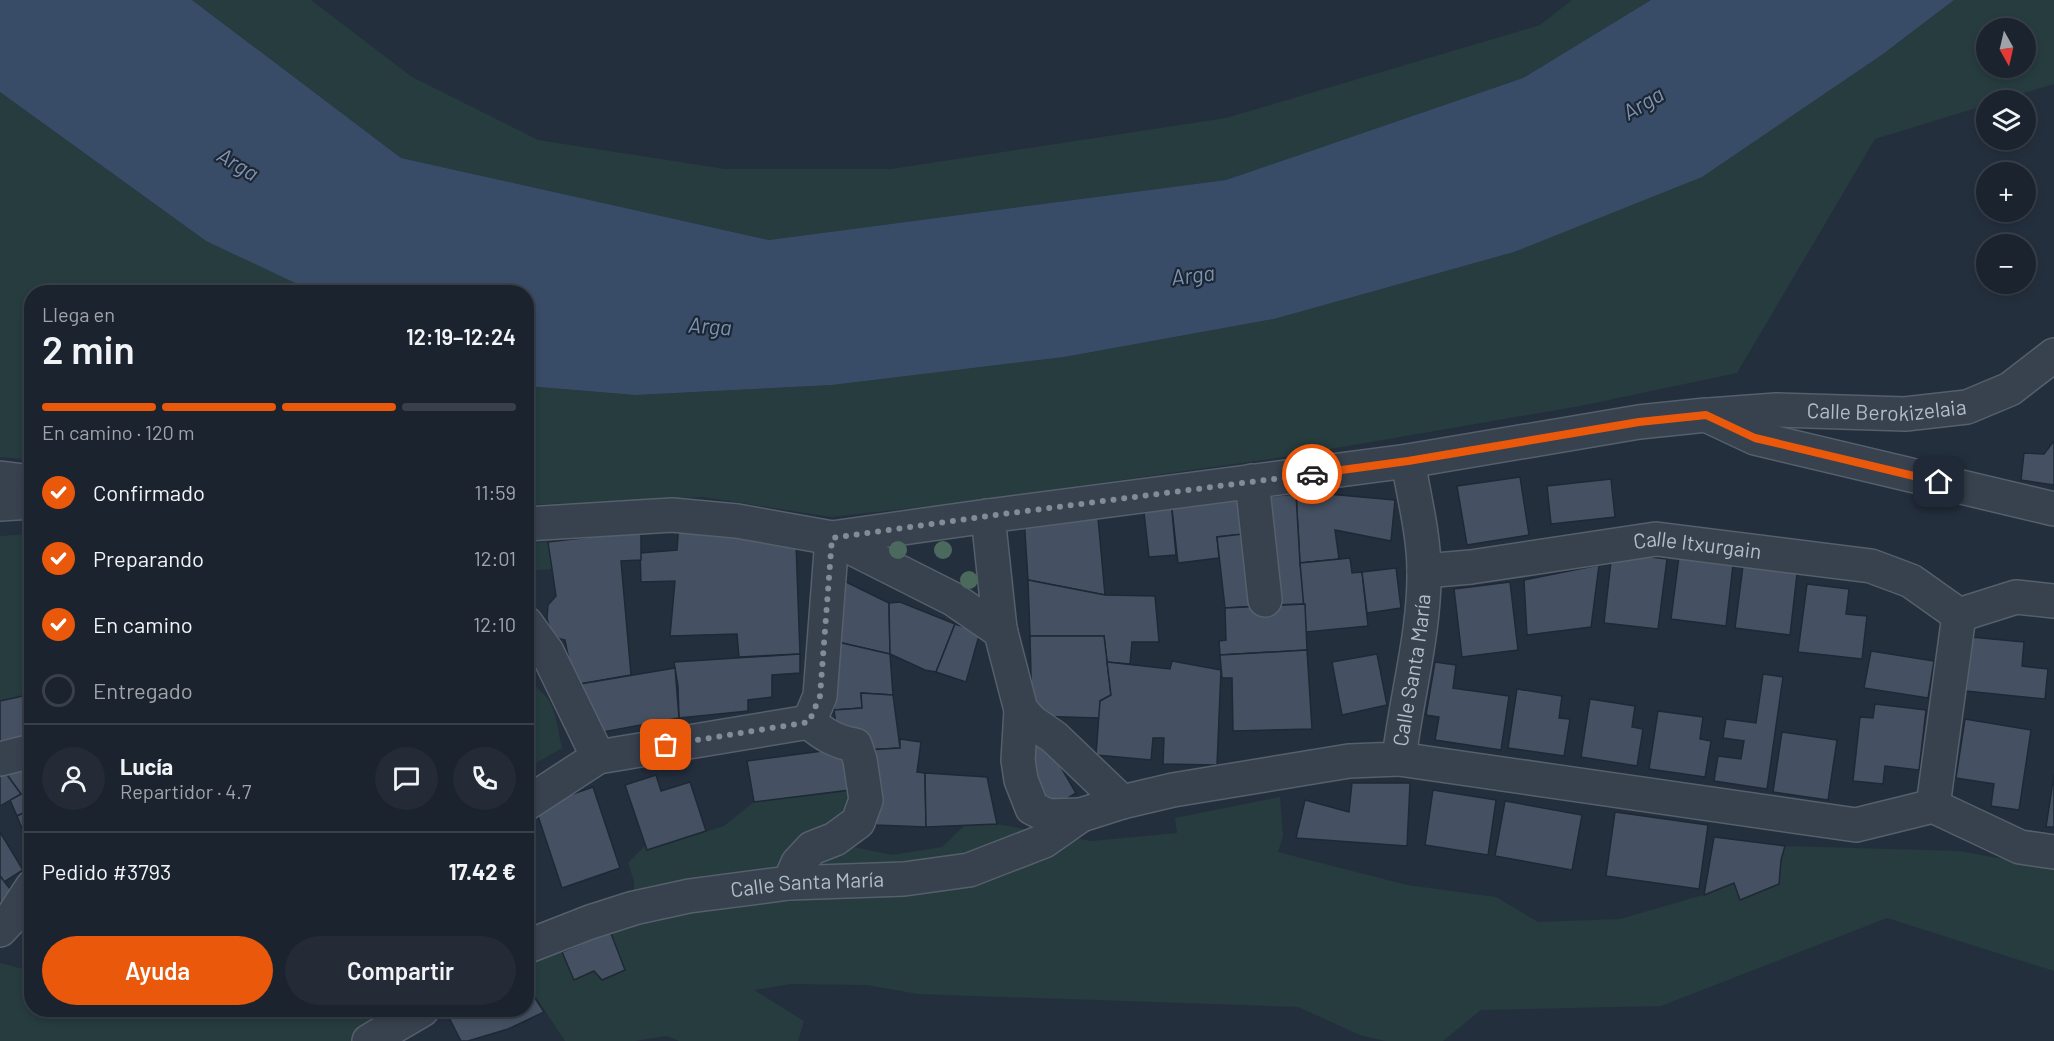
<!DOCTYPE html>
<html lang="es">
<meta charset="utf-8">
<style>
body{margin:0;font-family:Barlow,sans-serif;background:#242b36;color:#f1f3f6;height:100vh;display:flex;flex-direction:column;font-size:22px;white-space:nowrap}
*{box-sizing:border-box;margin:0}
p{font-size:20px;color:#a0a4aa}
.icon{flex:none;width:33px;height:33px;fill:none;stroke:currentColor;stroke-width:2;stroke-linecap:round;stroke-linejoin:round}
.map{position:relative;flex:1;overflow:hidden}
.panel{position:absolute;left:24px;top:285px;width:510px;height:732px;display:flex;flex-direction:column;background:#1b232e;border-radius:24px;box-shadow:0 3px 9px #0003,0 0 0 2px #39404a}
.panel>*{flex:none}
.needle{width:39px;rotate:172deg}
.tools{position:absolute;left:1976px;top:18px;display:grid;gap:12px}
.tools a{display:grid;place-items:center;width:60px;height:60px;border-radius:50%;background:#1b232e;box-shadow:0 3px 9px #0003,0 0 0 2px #39404a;font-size:30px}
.pin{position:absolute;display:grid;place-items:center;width:51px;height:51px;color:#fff;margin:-26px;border-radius:12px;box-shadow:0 3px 9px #0006}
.courier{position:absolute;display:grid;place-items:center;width:60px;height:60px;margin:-30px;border:4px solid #ea580c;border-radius:50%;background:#fff;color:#222;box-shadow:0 2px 8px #0007}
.head em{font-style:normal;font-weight:600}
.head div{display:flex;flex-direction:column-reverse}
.head{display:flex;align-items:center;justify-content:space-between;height:102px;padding:0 18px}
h1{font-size:39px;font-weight:600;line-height:45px}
.bar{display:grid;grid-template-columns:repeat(4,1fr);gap:9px 6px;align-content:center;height:72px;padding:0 18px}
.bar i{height:8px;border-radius:4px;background:#39404a}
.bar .on{background:#ea580c}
.bar p{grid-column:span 4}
.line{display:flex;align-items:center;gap:15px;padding:0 18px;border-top:2px solid #39404a}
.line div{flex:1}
.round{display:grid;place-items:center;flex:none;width:63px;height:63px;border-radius:32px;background:#242b36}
ol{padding:0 18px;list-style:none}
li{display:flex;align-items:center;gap:18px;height:66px}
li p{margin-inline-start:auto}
li .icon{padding:6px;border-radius:50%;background:#ea580c;color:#fff;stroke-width:4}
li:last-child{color:#a0a4aa}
li i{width:33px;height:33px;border:3px solid #39404a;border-radius:50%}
.cta{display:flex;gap:12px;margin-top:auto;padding:12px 18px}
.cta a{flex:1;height:69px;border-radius:36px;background:#ea580c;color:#fff;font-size:24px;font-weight:600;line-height:69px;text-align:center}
.cta a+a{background:#242b36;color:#f1f3f6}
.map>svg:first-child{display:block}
.green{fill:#263c3f;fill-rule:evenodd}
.water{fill:#394c67}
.building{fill:#455162;stroke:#1f2835;stroke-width:1.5}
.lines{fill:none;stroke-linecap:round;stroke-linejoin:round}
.minor-casing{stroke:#565f6c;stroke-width:36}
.minor{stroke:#38414e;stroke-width:33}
.tree{fill:#4b6a5d}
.done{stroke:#828b98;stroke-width:6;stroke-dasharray:0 10.8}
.route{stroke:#ea580c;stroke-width:8}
.labels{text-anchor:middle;stroke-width:4.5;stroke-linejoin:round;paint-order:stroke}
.street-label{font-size:21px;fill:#b4bcc9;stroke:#1d2633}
.water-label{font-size:22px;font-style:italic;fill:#7c92b1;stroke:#1d2633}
</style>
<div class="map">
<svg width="2054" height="1041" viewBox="0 0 2054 1041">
<rect width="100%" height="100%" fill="#242f3e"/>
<g class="green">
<polygon points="192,0 311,0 412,77 538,140 725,169 891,169 1226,118 1540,25 1572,0 1651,0 1523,78 1226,180 769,240 401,158"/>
<path d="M1954,0H2054V84L2000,100H1986V105L1875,139L1737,373L1580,406L1284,457L950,504L831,517L703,497L526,505L527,386L635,395L832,385L1064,357L1274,319L1514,252L1883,54ZM1986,28H2025V68H1986Z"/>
<polygon points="0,92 206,241 317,292 32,292 31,460 0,457"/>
<polygon points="31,534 31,694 0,701 0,536"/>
<polygon points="548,542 552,569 527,571 527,543"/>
<path d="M527,683C557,696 555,719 562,748L527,768Z"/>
<polygon points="850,790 855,826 854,847 892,855 942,847 965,825 997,824 1091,841 1177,833 1175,818 1280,797 1283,836 1278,852 1407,885 1496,897 1538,922 1620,919 1703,895 1734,883 1740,900 1779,884 1781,860 1785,846 1959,851 2054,868 2054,971 1887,918 1661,1006 1481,1010 1443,1041 1385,1041 1360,1035 1298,1007 918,994 867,985 791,984 754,990 804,1021 798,1041 679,1041 667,1036 635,1041 565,1041 527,984 527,959 562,952 610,931 634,908 634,881 628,863 645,846 647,850 724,826 754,802"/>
<polygon points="0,963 23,969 31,968 32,1010 282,1010 283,1011 402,1010 350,1041 0,1041"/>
</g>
<polygon class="water" points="0,0 192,0 401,158 769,240 1226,180 1523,78 1651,0 1954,0 1883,54 1702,177 1514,252 1274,319 1064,357 832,385 635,395 527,386 526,292 317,292 310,290 206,241 0,92"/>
<g class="building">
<polygon points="2054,441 2054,485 2021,480 2024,453 2044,454"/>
<polygon points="1520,477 1529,535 1467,545 1457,486"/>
<polygon points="1611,479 1615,517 1551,524 1547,486"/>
<polygon points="1246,490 1252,533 1217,537 1219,558 1178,563 1171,501"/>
<polygon points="1305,492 1395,500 1391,541 1335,530 1339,559 1300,563 1296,494"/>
<polygon points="1296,494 1300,563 1305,604 1270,605 1261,497"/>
<polygon points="1171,501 1176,555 1149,557 1143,504"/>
<polygon points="1097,507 1105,595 1028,580 1024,517"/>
<polygon points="679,521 796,543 800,654 739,657 737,634 670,636 675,581 641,582 640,553 677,550"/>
<polygon points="641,531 641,560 621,561 631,675 574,685 565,640 557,638 550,631 547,618 548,605 556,596 548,542"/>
<polygon points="1252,533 1260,606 1225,608 1217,537"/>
<polygon points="1680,549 1734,556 1726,626 1671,619"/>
<polygon points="1612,552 1667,559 1658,629 1604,623"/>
<polygon points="1350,558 1352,573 1362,572 1368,626 1306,632 1300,563"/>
<polygon points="1744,558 1798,565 1790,635 1735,628"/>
<polygon points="1599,565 1591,627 1527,635 1524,580"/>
<polygon points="1396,568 1401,608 1367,613 1362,572"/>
<polygon points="840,579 889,603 890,654 829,640"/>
<polygon points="1028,580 1105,595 1155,596 1159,642 1132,642 1130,664 1107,662 1104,636 1030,636"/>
<polygon points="1510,582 1518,650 1462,657 1454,589"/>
<polygon points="1807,584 1849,589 1846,614 1867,616 1862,659 1798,652"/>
<polygon points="900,602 955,624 936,672 925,670 890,654 889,603"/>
<polygon points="1305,604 1307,650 1220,655 1219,641 1226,640 1225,608"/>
<polygon points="955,624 980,632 966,682 936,672"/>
<polygon points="1030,636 1104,636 1111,695 1100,701 1100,718 1032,716"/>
<polygon points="1971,637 2024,642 2022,666 2048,669 2045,699 1966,691"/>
<polygon points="829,640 890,654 893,695 861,693 862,708 834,710"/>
<polygon points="1307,650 1312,729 1233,731 1232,678 1222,678 1220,655"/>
<polygon points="1871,651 1934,661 1928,698 1864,688"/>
<polygon points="800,654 800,673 772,675 772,697 748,700 748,711 679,718 678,686 674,662"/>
<polygon points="1377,654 1387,705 1342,715 1332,662"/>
<polygon points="1172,661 1221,670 1217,765 1163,764 1164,738 1153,738 1151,760 1096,755 1100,701 1111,695 1107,662 1170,669"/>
<polygon points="1435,662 1456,665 1453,688 1509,696 1501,750 1435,740 1439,717 1426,715"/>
<polygon points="675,668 679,718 603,732 574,685"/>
<polygon points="1763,674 1783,677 1767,789 1714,781 1718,756 1741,759 1744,741 1723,738 1726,719 1756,723"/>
<polygon points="1517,689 1562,696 1559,718 1570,719 1564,756 1508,748"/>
<polygon points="861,693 893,695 900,748 866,750 864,731 837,732 834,710 862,708"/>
<polygon points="32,694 32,745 0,750 0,701"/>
<polygon points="1590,699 1635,706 1632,727 1643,729 1637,766 1581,757"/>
<polygon points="1875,704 1926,710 1919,770 1885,766 1883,784 1853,781 1860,717 1873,718"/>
<polygon points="1658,711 1703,717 1700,739 1711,741 1705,777 1649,769"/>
<polygon points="1965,719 2031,730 2019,810 1991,806 1994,784 1956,778"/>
<polygon points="1782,732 1837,740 1828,800 1773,792"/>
<polygon points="900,739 921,742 917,772 925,773 926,827 876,825 866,750 900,748"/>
<polygon points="1045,740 1076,793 1049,810 1020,755"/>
<polygon points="845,748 850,790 754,802 747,761"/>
<polygon points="32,758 32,809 17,816 10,800 21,794 2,768"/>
<polygon points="2,768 21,794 0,806 0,769"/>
<polygon points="925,773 987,777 997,824 926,827"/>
<polygon points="656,775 661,791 690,782 706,831 647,850 625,785"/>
<polygon points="2054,775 2054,827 2046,827"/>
<polygon points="1352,783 1410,783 1407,846 1296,838 1305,800 1349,812"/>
<polygon points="593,787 620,868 562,888 535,807"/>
<polygon points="1433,790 1496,800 1488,855 1425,845"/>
<polygon points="1505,801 1582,815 1572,870 1495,856"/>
<polygon points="32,809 32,853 17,816"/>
<polygon points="1615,812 1708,825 1699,889 1606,876"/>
<polygon points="0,832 23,870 4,882 0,876"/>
<polygon points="1714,837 1785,846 1781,860 1779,884 1740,900 1734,883 1704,895"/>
<polygon points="0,876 14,894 0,904"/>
<polygon points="610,931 625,970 602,980 594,971 574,980 562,952"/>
<polygon points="526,984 544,1012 508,1029 468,1041 461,1041 445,1010 526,1010"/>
</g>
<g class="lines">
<g class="minor-casing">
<g id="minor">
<path id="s1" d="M1709,415L1776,410L1905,414L1967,407L2010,389L2054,355"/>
<polyline points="0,478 32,482"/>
<polyline points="1252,481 1265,600"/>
<polyline points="0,504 32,502"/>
<polyline points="988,516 1000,629 1021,710 1032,722 1054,737 1122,802"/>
<polyline points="526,524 672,515 737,521 832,538 988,516 1408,461 1639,422 1706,415 1755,438 2054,509"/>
<path id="s2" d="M1424,571L1471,567L1656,539L1871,566L1911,581L1959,615L2016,597L2054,601"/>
<polyline points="526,623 547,652 598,757"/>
<polyline points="1021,710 1018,760 1021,780 1032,808 1048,816 1081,815"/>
<polyline points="809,722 820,696 832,538 953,599 1001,632"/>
<polyline points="0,759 32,751"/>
<polyline points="1399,759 1856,825 1933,806 2020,847 2054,852"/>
<polyline points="526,804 598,757 809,722"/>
<polyline points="1933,806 1959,615"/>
<path d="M789,883L798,863L812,848L835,839L858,822L866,800L860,760L855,745C836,742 823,734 809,722"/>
<polyline points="0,930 13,916 32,887"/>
<path id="s3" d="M526,947L590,922L634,908L689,896L789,883L904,879L969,870L1044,841L1081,815L1122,802L1173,790L1349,761L1399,759C1406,698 1425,632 1424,571C1424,535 1414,497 1408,461"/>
<polyline points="369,1041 422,1010"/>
</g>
</g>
<use href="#minor" class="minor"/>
</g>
<g class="tree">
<circle cx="898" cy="550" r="9"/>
<circle cx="943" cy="550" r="9"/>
<circle cx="969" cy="580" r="9"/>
</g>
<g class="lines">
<polyline class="done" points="666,745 809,722 820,696 832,538 988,516 1312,474"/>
<polyline class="route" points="1312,474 1408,461 1639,422 1706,415 1755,438 1939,482"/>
</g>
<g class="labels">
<g class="street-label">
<text dy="7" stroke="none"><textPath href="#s1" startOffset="178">Calle Berokizelaia</textPath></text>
<text dy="7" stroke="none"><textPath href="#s2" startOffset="276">Calle Itxurgain</textPath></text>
<text dy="7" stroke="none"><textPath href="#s3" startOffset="992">Calle Santa María</textPath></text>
<text dy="7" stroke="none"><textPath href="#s3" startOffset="290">Calle Santa María</textPath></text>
</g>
<g class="water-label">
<text transform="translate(1643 103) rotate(-31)" y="8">Arga</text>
<text transform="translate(238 164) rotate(31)" y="8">Arga</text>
<text transform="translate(1193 275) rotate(-7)" y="8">Arga</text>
<text transform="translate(710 326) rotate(4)" y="8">Arga</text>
</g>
</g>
</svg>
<div class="tools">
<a><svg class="needle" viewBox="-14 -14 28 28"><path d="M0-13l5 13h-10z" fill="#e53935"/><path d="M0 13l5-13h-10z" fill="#a0a4aa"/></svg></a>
<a><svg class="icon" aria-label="layers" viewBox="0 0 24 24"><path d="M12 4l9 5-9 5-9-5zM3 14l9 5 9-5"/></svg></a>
<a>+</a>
<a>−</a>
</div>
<div class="pin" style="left:666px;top:745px;background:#ea580c"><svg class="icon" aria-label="bag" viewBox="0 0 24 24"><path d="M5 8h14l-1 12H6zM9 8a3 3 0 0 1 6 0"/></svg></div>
<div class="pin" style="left:1939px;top:482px;background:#1f2937"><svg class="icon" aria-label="home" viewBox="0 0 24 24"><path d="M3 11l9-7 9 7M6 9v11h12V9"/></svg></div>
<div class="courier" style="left:1312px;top:474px"><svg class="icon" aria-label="car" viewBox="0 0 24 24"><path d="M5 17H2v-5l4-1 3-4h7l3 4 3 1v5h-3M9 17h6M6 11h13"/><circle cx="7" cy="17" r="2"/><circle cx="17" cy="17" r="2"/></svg></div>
<section class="panel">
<div class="head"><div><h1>2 min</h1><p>Llega en</p></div><em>12:19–12:24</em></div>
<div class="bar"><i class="on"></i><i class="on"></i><i class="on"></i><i></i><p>En camino · 120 m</p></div>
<ol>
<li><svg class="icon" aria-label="check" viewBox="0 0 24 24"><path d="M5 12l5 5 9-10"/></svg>Confirmado<p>11:59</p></li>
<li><svg class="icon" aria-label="check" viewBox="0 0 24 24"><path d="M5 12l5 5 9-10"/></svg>Preparando<p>12:01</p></li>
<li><svg class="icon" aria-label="check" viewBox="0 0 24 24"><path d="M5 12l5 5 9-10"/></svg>En camino<p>12:10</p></li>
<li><i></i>Entregado</li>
</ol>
<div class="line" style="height:108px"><a class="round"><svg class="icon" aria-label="person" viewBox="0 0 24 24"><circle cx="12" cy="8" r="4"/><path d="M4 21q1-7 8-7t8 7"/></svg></a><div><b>Lucía</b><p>Repartidor · 4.7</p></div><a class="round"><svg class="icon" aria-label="chat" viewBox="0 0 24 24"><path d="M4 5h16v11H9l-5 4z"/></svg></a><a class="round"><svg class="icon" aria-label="phone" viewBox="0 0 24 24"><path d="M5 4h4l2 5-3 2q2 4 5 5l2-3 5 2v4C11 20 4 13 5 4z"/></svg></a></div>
<div class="line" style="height:78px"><div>Pedido #3793</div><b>17.42 €</b></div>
<div class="cta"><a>Ayuda</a><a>Compartir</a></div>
</section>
</div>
